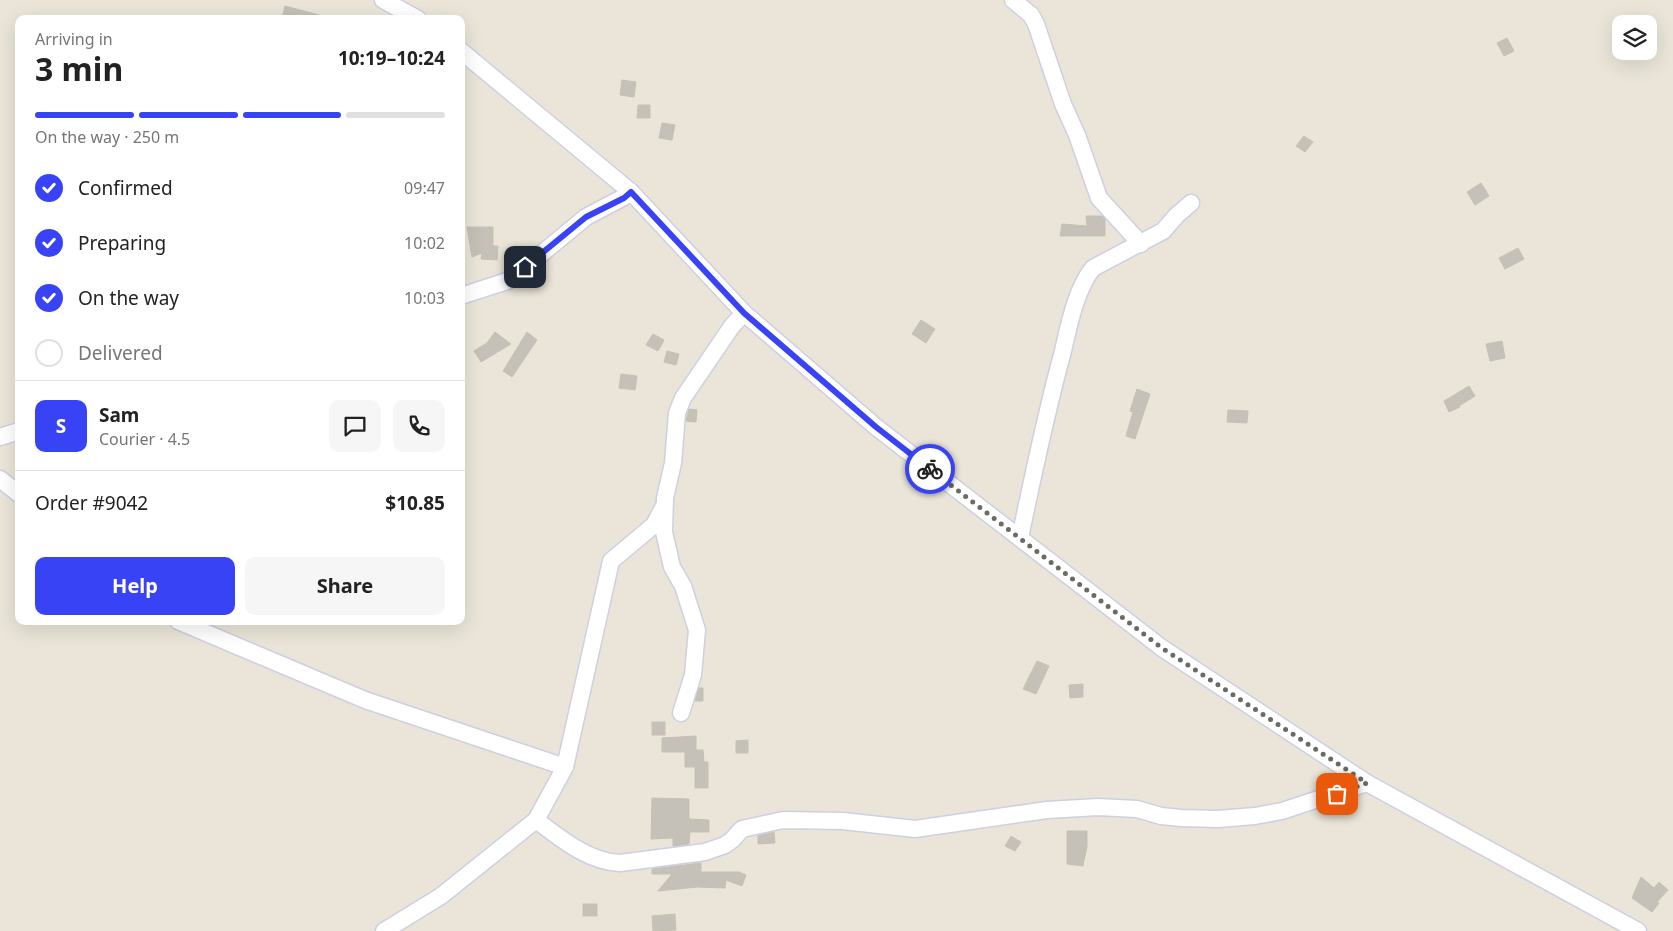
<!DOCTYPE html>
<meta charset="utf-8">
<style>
body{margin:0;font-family:"Noto Sans",sans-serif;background:#f6f6f6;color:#222;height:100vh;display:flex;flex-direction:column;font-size:19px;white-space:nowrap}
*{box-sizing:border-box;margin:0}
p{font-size:16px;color:#767676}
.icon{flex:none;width:28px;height:28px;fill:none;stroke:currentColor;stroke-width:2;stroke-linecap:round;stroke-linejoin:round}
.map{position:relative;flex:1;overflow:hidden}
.side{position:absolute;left:15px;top:15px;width:450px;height:610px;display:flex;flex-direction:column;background:#fff;border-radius:10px;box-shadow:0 5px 20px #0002}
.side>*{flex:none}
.fabs{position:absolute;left:1612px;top:15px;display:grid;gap:10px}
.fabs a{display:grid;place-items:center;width:45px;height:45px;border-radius:10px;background:#fff;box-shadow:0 5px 20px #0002;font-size:25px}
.pin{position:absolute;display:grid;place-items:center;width:42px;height:42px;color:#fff;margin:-21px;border-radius:10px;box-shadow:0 2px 8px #0006}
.courier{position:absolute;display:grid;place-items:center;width:50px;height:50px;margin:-25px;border:4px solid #3943f6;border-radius:50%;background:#fff;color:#222;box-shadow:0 1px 6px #0007}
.head em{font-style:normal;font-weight:700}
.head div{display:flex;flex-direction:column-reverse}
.head{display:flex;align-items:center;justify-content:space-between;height:85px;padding:0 20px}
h1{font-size:32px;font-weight:700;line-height:38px}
.bar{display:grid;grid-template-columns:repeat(4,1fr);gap:8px 5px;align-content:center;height:60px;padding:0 20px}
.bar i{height:6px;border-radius:4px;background:#e0e0e0}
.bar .on{background:#3943f6}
.bar p{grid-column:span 4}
.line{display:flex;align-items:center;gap:12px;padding:0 20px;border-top:1px solid #e0e0e0}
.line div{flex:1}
.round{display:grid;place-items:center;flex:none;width:52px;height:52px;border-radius:10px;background:#f6f6f6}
ol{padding:0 20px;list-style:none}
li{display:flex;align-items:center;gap:15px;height:55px}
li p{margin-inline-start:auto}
li .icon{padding:5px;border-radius:50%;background:#3943f6;color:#fff;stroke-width:4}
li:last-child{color:#767676}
li i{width:28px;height:28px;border:2px solid #e0e0e0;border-radius:50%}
.button{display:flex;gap:10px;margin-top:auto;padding:10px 20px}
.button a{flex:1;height:58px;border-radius:10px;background:#3943f6;color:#fff;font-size:20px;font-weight:700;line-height:58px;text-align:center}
.button a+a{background:#f6f6f6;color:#222}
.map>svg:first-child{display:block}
.building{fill:#c5c1b8;stroke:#c4c1b2}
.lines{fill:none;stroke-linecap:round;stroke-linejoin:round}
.minor-casing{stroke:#cecfe0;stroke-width:19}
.minor{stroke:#fff;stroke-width:16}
.done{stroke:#6b6a65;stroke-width:5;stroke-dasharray:0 9}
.route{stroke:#3943f6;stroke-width:6}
</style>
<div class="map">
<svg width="1673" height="931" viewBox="0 0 1673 931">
<rect width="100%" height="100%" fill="#eae5d8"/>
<g class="building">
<polygon points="285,6 319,15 319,19 282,19"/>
<polygon points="1507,38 1514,51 1504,56 1497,43"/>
<polygon points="622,80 636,82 634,97 620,95"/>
<polygon points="638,105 650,105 650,118 637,118"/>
<polygon points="662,123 675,125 672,140 659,138"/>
<polygon points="1304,136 1313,142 1305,152 1296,146"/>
<polygon points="1481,183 1489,196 1475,205 1467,192"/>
<polygon points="1086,216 1102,216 1105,219 1105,236 1060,236 1062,224 1087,226"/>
<polygon points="467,227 493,227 493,246 498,246 497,260 481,259 482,253 472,257"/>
<polygon points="1518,248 1524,259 1505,269 1499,258"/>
<polygon points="921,320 935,329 926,343 912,334"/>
<polygon points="495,332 511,344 481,362 474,351 487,343"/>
<polygon points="527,332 537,340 512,377 503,371"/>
<polygon points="653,334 664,340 658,351 646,345"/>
<polygon points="1502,341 1505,358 1490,361 1486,344"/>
<polygon points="667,351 679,354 676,365 664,362"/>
<polygon points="621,374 637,376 635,390 619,388"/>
<polygon points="1469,386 1475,396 1459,406 1460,407 1449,412 1444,401"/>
<polygon points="1137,389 1150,394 1135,439 1126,436 1133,412 1130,411"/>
<polygon points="689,409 697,410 696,422 686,421"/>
<polygon points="1228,410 1248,411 1247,423 1227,422"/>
<polygon points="1037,661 1049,666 1036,694 1023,689"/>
<polygon points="1083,684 1083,697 1070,698 1069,685"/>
<polygon points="699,688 703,688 703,701 695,701"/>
<rect x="652" y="722" width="13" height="13"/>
<polygon points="696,736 696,750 703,750 704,762 708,762 708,788 695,788 695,767 685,767 685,752 662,752 662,738"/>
<polygon points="748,740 748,753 736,753 736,741"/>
<polygon points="652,798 689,799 689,819 709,820 709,832 690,832 689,844 673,846 673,838 651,839"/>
<polygon points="1067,831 1087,831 1087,846 1083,866 1067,864"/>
<polygon points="774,832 775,843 758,844 758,836"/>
<polygon points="1011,836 1021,842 1015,851 1005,846"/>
<polygon points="701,863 701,872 739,872 746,875 742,886 726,880 725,888 697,887 658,891 672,874 652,874 652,869"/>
<polygon points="1641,877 1654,888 1659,882 1668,890 1657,902 1659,903 1652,912 1632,898"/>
<rect x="583" y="904" width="14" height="12"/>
<polygon points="675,914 676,930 653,931 652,916"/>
</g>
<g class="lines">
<g class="minor-casing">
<g id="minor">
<polyline points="383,0 418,19"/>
<polyline points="1013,0 1031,15 1036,24 1063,104 1077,135 1099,198 1141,244"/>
<polyline points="461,51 631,192 744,313 876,427 1162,648 1367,783 1638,931"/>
<polyline points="461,296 510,280 586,217 624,197 631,192"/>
<polyline points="0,437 19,431"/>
<polyline points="0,479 19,494"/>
<path d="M1020,538C1033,475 1046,413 1063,351C1069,325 1076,289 1093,268L1163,231L1177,215L1191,203"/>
<polyline points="178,621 365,700 565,767"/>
<polyline points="681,713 693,675 697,630 683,586 672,567 664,532 665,498 673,463 677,413 683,398 732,326 744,313"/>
<path d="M536,820C560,838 588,862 620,863L705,852L725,845L732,840L742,829L783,820L843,821L915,829L1047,810L1098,807L1137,809L1161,816L1181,818L1218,819L1255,816L1282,811L1367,783"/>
<polyline points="384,931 441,896 536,820 565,767 611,561 654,525 664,506"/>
</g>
</g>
<use href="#minor" class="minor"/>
</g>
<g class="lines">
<polyline class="done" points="930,469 1162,648 1367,783 1337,794"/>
<polyline class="route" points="525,267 586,217 624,198 631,192 744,313 876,427 930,469"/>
</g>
</svg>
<div class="fabs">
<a><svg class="icon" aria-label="layers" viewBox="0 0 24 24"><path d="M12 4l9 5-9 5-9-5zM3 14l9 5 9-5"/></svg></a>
</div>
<div class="pin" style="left:1337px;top:794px;background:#ea580c"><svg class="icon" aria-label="bag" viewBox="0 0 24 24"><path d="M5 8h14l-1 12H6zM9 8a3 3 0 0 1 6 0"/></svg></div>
<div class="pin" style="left:525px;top:267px;background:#1f2937"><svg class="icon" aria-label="home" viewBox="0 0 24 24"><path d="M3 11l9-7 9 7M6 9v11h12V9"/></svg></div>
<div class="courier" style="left:930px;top:469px"><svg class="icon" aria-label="bike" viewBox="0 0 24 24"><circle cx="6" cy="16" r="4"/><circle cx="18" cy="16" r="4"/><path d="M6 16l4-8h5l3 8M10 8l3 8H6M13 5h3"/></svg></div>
<section class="side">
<div class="head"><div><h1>3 min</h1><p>Arriving in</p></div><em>10:19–10:24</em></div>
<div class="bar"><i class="on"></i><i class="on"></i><i class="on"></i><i></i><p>On the way · 250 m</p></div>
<ol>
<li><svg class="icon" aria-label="check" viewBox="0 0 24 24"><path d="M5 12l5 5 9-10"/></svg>Confirmed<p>09:47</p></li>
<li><svg class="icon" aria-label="check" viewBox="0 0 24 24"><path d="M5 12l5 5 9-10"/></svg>Preparing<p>10:02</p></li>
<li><svg class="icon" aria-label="check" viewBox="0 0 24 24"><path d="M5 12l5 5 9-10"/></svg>On the way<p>10:03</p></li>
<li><i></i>Delivered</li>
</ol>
<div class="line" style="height:90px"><b class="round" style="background:#3943f6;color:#fff">S</b><div><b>Sam</b><p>Courier · 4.5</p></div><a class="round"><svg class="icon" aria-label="chat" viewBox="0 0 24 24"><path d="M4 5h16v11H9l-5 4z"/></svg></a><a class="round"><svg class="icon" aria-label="phone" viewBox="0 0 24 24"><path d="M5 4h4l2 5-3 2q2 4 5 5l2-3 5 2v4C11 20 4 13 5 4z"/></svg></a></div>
<div class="line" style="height:65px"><div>Order #9042</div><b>$10.85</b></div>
<div class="button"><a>Help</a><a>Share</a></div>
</section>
</div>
